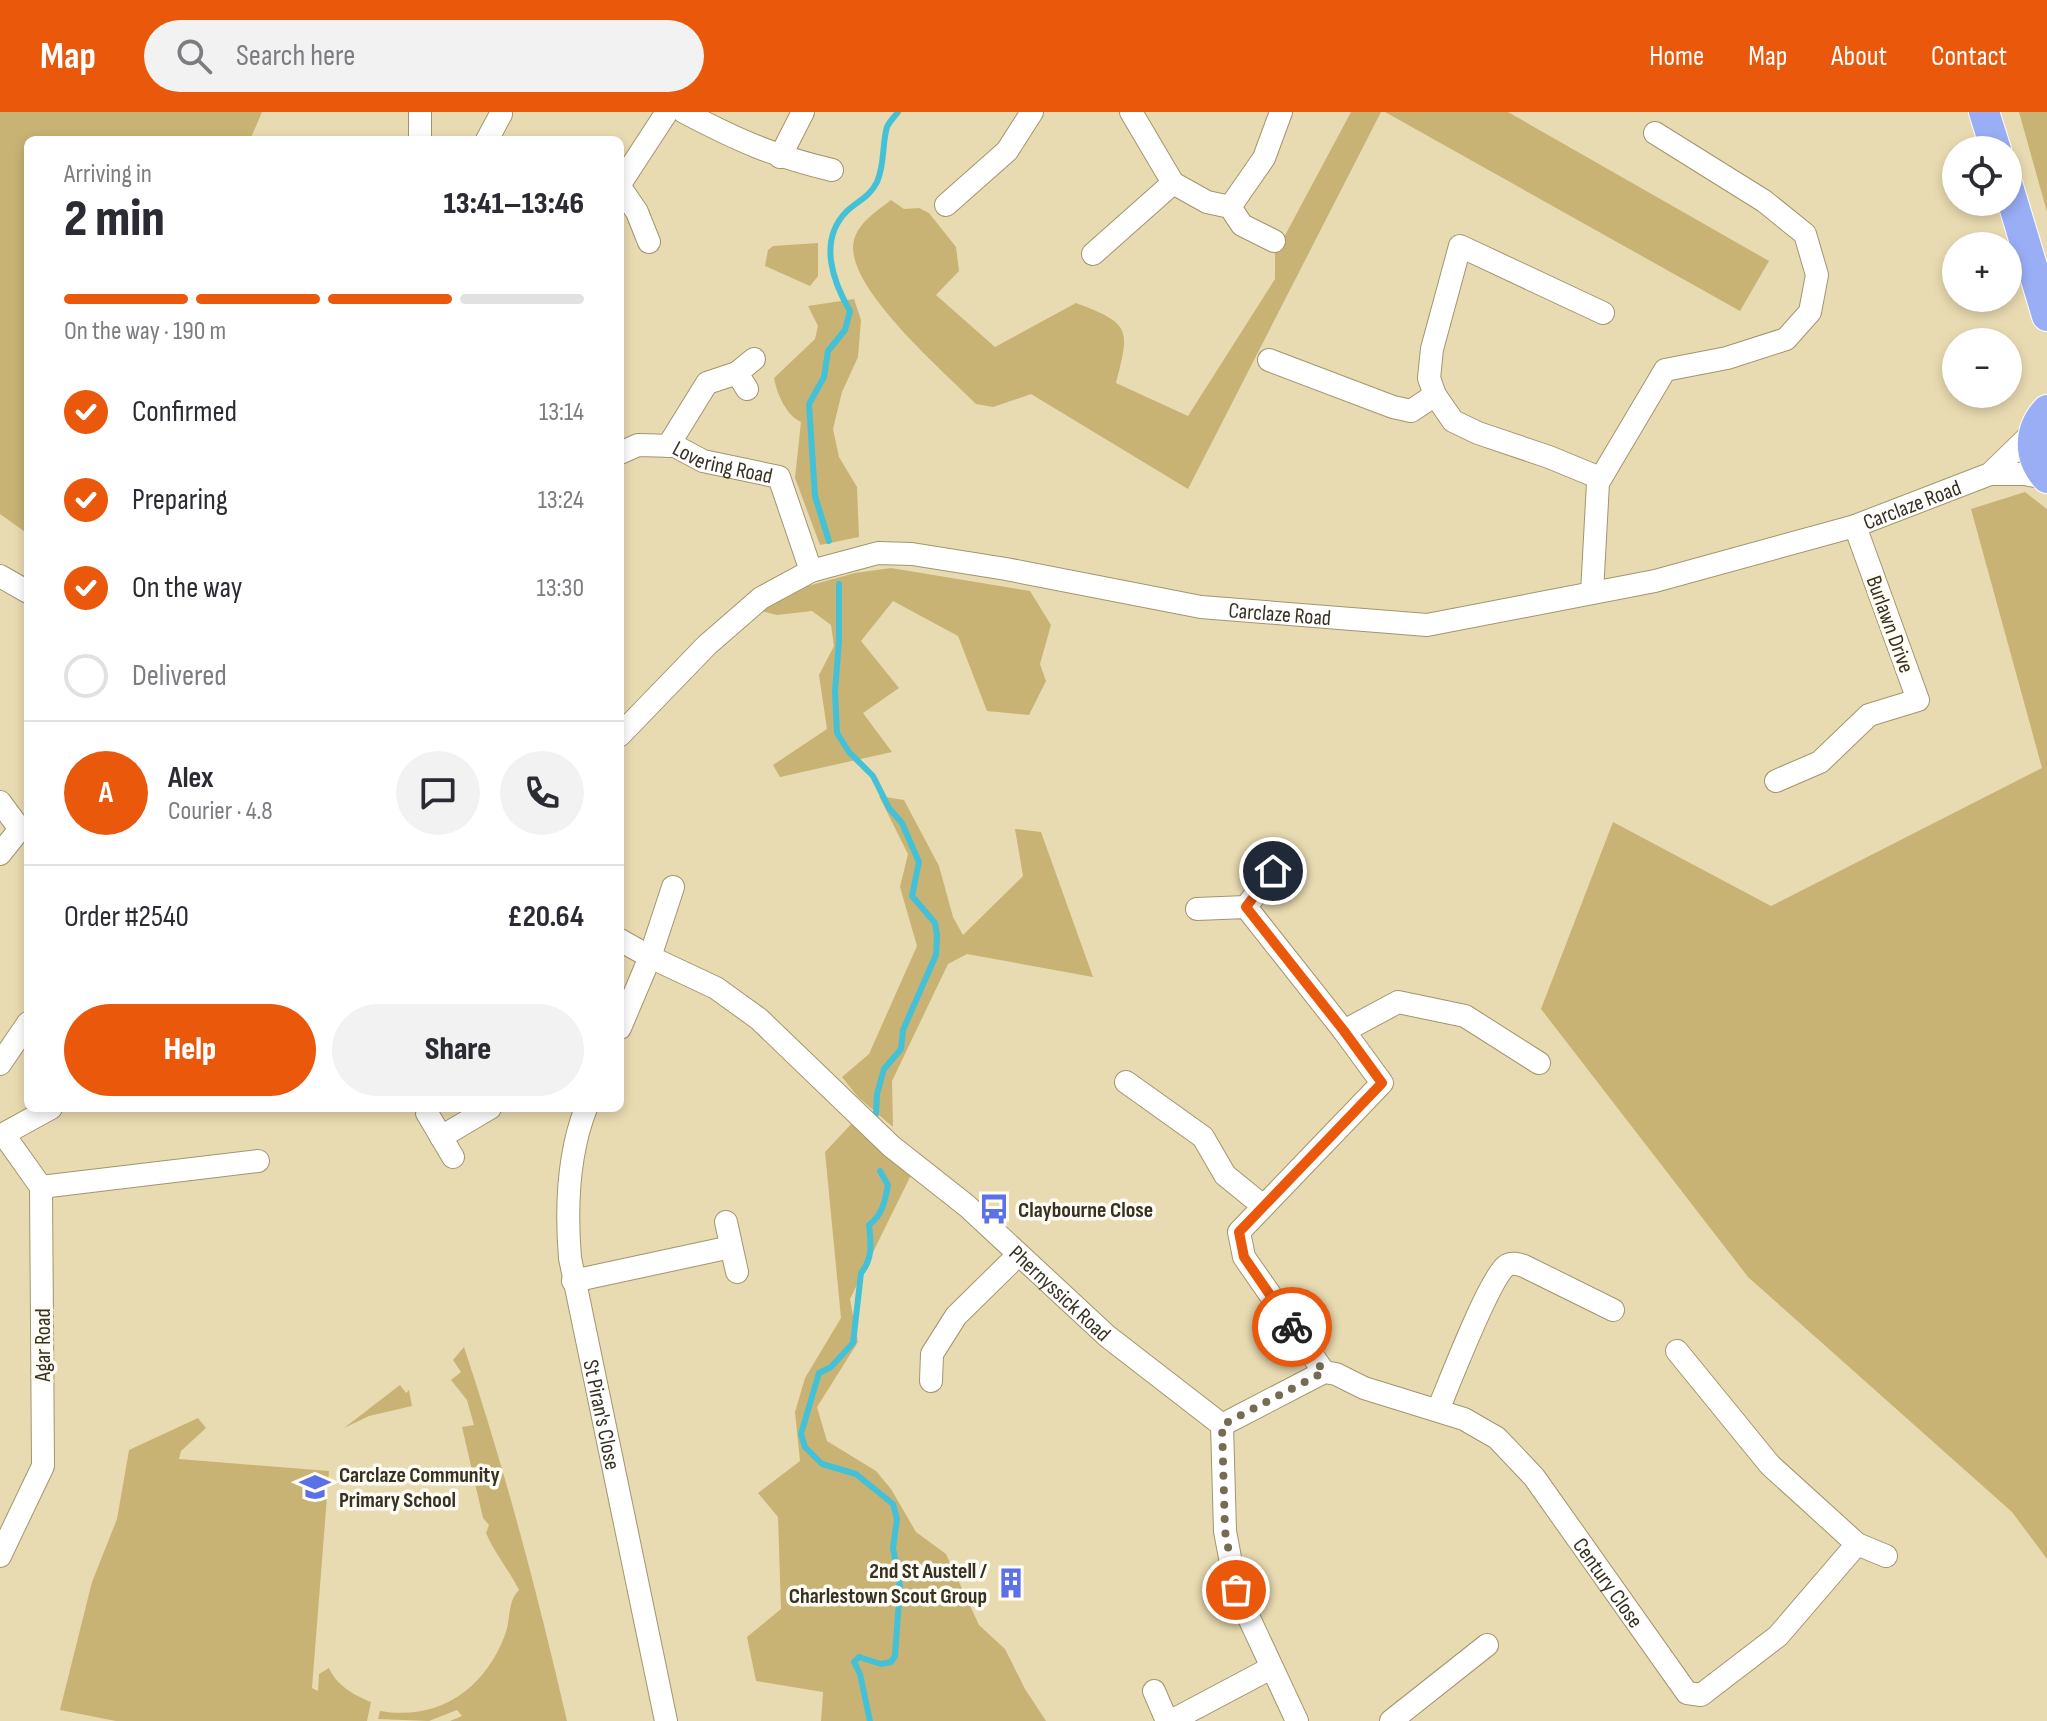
<!DOCTYPE html>
<meta charset="utf-8">
<style>
body{margin:0;font-family:"Sofia Sans Condensed",sans-serif;background:#f2f2f3;color:#2b2b33;height:100vh;display:flex;flex-direction:column;font-size:30px;white-space:nowrap}
*{box-sizing:border-box;margin:0}
p{font-size:26px;color:#7c7c81}
.icon{flex:none;width:44px;height:44px;fill:none;stroke:currentColor;stroke-width:2;stroke-linecap:round;stroke-linejoin:round}
.map{position:relative;flex:1;overflow:hidden}
.sheet{position:absolute;left:24px;top:24px;width:600px;height:976px;display:flex;flex-direction:column;background:#fff;border-radius:12px;box-shadow:0 4px 12px #0003}
.sheet>*{flex:none}
.controls{position:absolute;left:1942px;top:24px;display:grid;gap:16px}
.controls a{display:grid;place-items:center;width:80px;height:80px;border-radius:50%;background:#fff;box-shadow:0 4px 12px #0003;font-size:40px}
.pin{position:absolute;display:grid;place-items:center;width:68px;height:68px;color:#fff;margin:-34px;border:4px solid #fff;border-radius:50%;box-shadow:0 2px 8px #0007}
.courier{position:absolute;display:grid;place-items:center;width:80px;height:80px;margin:-40px;border:6px solid #ea580c;border-radius:50%;background:#fff;color:#222;box-shadow:0 2px 10px #0007}
.summary em{font-style:normal;font-weight:800}
.summary div{display:flex;flex-direction:column-reverse}
.summary{display:flex;align-items:center;justify-content:space-between;height:136px;padding:0 40px}
h1{font-size:52px;font-weight:800;line-height:60px}
.bar{display:grid;grid-template-columns:repeat(4,1fr);gap:12px 8px;align-content:center;height:96px;padding:0 40px}
.bar i{height:10px;border-radius:6px;background:#e1e1e2}
.bar .current{background:#ea580c}
.bar p{grid-column:span 4}
.line{display:flex;align-items:center;gap:20px;padding:0 40px;border-top:2px solid #e1e1e2}
.line div{flex:1}
.round{display:grid;place-items:center;flex:none;width:84px;height:84px;border-radius:42px;background:#f2f2f3}
ol{padding:0 40px;list-style:none}
li{display:flex;align-items:center;gap:24px;height:88px}
li p{margin-inline-start:auto}
li .icon{padding:8px;border-radius:50%;background:#ea580c;color:#fff;stroke-width:4}
li:last-child{color:#7c7c81}
li i{width:44px;height:44px;border:4px solid #e1e1e2;border-radius:50%}
.primary-button{display:flex;gap:16px;margin-top:auto;padding:16px 40px}
.primary-button a{flex:1;height:92px;border-radius:48px;background:#ea580c;color:#fff;font-size:32px;font-weight:800;line-height:92px;text-align:center}
.primary-button a+a{background:#f2f2f3;color:#2b2b33}
header{display:flex;align-items:center;gap:48px;box-sizing:border-box;height:112px;padding:0 40px;background:#ea580c;color:#fff}
header strong{font-size:38px}
nav{display:flex;gap:44px;margin-inline-start:auto;font-size:28px}
.search{width:560px;height:72px;background:#f2f2f3;display:flex;align-items:center;gap:20px;box-sizing:border-box;padding:0 28px;border-radius:44px;color:#7c7c81;font-size:30px}
.map>svg:first-child{display:block}
.green{fill:#c8b374}
.lines{fill:none;stroke-linecap:round;stroke-linejoin:round}
.stream{stroke:#45c1d7;stroke-width:6}
.minor-casing{stroke:#a2956e;stroke-width:24}
.highway-casing{stroke:#fff;stroke-width:32}
.minor{stroke:#fff;stroke-width:22}
.highway{stroke:#9aaef6;stroke-width:30}
.done{stroke:#756c53;stroke-width:8;stroke-dasharray:0 14.4}
.route{stroke:#ea580c;stroke-width:10}
.labels{text-anchor:middle;stroke-width:7;stroke-linejoin:round;paint-order:stroke}
.street-label{font-size:22px;fill:#373121;stroke:#fffcf4}
.poi-label{font-size:22px;font-weight:bold;fill:#373121;stroke:#fffcf4;text-anchor:start}
</style>
<header>
<strong>Map</strong>
<div class="search"><svg class="icon" aria-label="search" viewBox="0 0 24 24"><circle cx="10" cy="10" r="6"/><path d="M15 15l6 6"/></svg>Search here</div>
<nav><a>Home</a><a>Map</a><a>About</a><a>Contact</a></nav>
</header>
<div class="map">
<svg width="2047" height="1609" viewBox="0 0 2047 1609">
<rect width="100%" height="100%" fill="#e9dbb1"/>
<g class="green">
<polygon points="0,0 262,0 250,28 28,28 28,422 0,402"/>
<path d="M1351,0H1381L1188,377L1031,282L993,295L976,292C946,261 842,173 854,128C859,110 877,99 891,88L904,97L919,96L929,101L956,135L959,159L936,183L995,235L1076,191C1131,212 1130,216 1116,271L1188,304L1275,167V142Z"/>
<polygon points="1385,0 1508,0 1769,149 1740,199"/>
<polygon points="2019,0 2047,0 2047,100"/>
<polygon points="818,131 818,164 810,174 765,154 768,138 773,134"/>
<path d="M854,187L861,208L858,245L842,280L833,317L839,345L857,375L859,425L820,433L795,366L801,310C786,303 777,282 774,266L815,227L818,214L808,194Z"/>
<polygon points="2025,380 2047,397 2047,1447 2012,1400 1748,1165 1541,897 1613,710 1771,794 2042,656 1971,397"/>
<polygon points="891,456 1030,479 1051,513 1040,552 1046,569 1029,603 987,599 958,524 893,489 861,529 899,576 863,601 892,640 780,665 773,653 827,617 819,563 834,534 831,513 812,499 777,503 761,499 804,475 855,461"/>
<polygon points="879,684 904,688 939,754 953,805 963,823 1023,764 1015,717 1041,720 1093,865 967,842 948,852 892,969 893,1015 858,985 842,965 869,942 917,834 900,775 908,742"/>
<polygon points="855,1008 911,1063 850,1187 858,1230 817,1295 827,1329 876,1359 891,1377 916,1420 946,1442 979,1513 1005,1537 1025,1577 1046,1609 821,1609 823,1580 756,1569 747,1525 781,1497 778,1405 758,1381 800,1349 795,1300 805,1266 841,1206 825,1040"/>
<path d="M464,1235C505,1358 538,1483 567,1609H450L462,1604L457,1598L429,1609L378,1607L380,1599C438,1609 484,1578 505,1523C511,1507 507,1490 519,1478C509,1458 495,1442 486,1421L489,1413L483,1406L462,1315L474,1313L467,1288L451,1268L461,1260L453,1248Z"/>
<polygon points="400,1273 406,1281 409,1278 412,1294 369,1304 344,1316"/>
<path d="M198,1306L206,1316L181,1339L179,1347L329,1359L312,1576L318,1579L319,1562L329,1556C337,1574 354,1583 371,1590L367,1609H116L60,1598L92,1470L117,1407L129,1338Z"/>
</g>
<g class="lines">
<g class="stream">
<path d="M829,429L815,384L809,292L824,265L828,239L845,218L850,199C833,170 818,129 846,100C857,89 869,86 877,70C885,52 882,31 887,15C889,10 895,4 898,0"/>
<polyline points="839,472 839,529 835,580 837,621 849,640 873,664 889,696 902,711 919,750 912,784 935,811 937,823 936,843 903,918 901,937 884,957 877,982 876,1002"/>
<path d="M870,1609L860,1562L854,1550L859,1545L881,1552L891,1550L895,1544L900,1475L893,1436L897,1407L893,1392L856,1362L822,1352L805,1335L801,1322L819,1261L831,1255L853,1231L861,1161C873,1147 871,1130 869,1113C883,1102 885,1089 888,1073L880,1059"/>
</g>
<g class="minor-casing">
<g id="minor">
<path d="M684,0C737,28 773,44 832,58"/>
<polyline points="1131,0 1173,71 1207,90 1230,95 1242,113 1274,129"/>
<polyline points="420,28 420,0"/>
<polyline points="487,28 501,2"/>
<polyline points="780,45 803,0"/>
<polyline points="620,72 667,0"/>
<polyline points="620,75 637,100 649,130"/>
<polyline points="946,93 1007,39 1032,0"/>
<polyline points="1230,95 1264,46 1281,0"/>
<polyline points="1093,142 1173,71"/>
<polyline points="1269,248 1393,295 1411,299 1435,283"/>
<polyline points="747,277 737,261 754,247"/>
<polyline points="668,334 707,271 737,261"/>
<path id="s1" d="M620,341L638,333L675,334L703,349L779,365L811,459"/>
<polyline points="1990,362 2024,362 2047,366"/>
<polyline points="1600,366 1549,345 1478,321 1453,309 1435,283 1429,266 1432,237 1460,134 1603,201"/>
<polyline points="0,464 28,480"/>
<polyline points="1592,481 1598,371 1665,258 1727,246 1786,227 1810,200 1817,163 1805,122 1764,89 1655,21"/>
<path id="s2" d="M620,623L707,533L761,486L811,459L878,441L912,442L1006,457L1201,495L1427,513L1655,469L1855,414L1990,362L2027,326L2036,314"/>
<polyline points="1776,669 1820,650 1869,603 1918,588 1855,414"/>
<polyline points="0,690 20,717 0,742"/>
<polyline points="1246,795 1273,759"/>
<polyline points="1197,797 1246,795 1344,919 1382,971 1239,1120 1244,1145 1324,1260"/>
<path id="s3" d="M620,828L650,845L716,876L759,907L891,1034L967,1094L1107,1224L1222,1313L1225,1419L1236,1478L1297,1609"/>
<polyline points="620,916 650,845 673,775"/>
<polyline points="1344,919 1398,890 1465,904 1539,951"/>
<polyline points="0,952 28,911"/>
<polyline points="1126,970 1203,1025 1225,1063 1263,1094"/>
<path id="s4" d="M586,996C568,1042 566,1097 570,1146L666,1609"/>
<polyline points="427,1001 453,1045"/>
<polyline points="0,1024 51,996"/>
<polyline points="441,1025 490,996"/>
<polyline points="41,1075 258,1049"/>
<polyline points="726,1110 737,1160"/>
<polyline points="573,1169 731,1135"/>
<polyline points="1677,1239 1770,1353 1857,1432 1886,1444"/>
<polyline points="931,1269 932,1242 956,1204 1018,1143"/>
<path d="M1438,1298C1449,1272 1489,1167 1506,1154C1511,1150 1518,1152 1524,1154L1613,1198"/>
<path id="s5" d="M1222,1313L1324,1260L1336,1262L1364,1276L1464,1307L1497,1326L1534,1365L1687,1581L1701,1583L1778,1524L1857,1432"/>
<polyline points="0,1444 43,1354 41,1075 4,1023"/>
<polyline points="1154,1579 1167,1609"/>
<polyline points="1171,1609 1271,1556"/>
<polyline points="1391,1609 1487,1533"/>
</g>
</g>
<g class="highway-casing">
<g id="highway">
<polyline points="1984,0 1996,38"/>
<polyline points="2008,74 2047,204"/>
<path d="M2047,298C2028,319 2028,345 2047,366"/>
</g>
</g>
<use href="#minor" class="minor"/>
<use href="#highway" class="highway"/>
</g>
<g class="lines">
<polyline class="done" points="1236,1478 1225,1419 1222,1313 1324,1260 1292,1215"/>
<polyline class="route" points="1273,759 1246,795 1344,919 1382,971 1239,1120 1244,1145 1292,1215"/>
</g>
<defs>
<g id="bus-bare" transform="scale(2.4)"><path d="M-5-6H5V4H4V6H2V4H-2V6H-4V4H-5ZM-3.5-4V0h7V-4ZM-3.5 1.2v1.5H-2V1.2ZM2 1.2v1.5H3.5V1.2Z" fill="#5a71e7" stroke="#fffcf4" stroke-width="2.5" paint-order="stroke"/></g>
<g id="school-bare" transform="scale(2.4)"><path d="M0-5L7-2L0 1L-7-2ZM-4 1L0 2.5L4 1V4Q0 6-4 4Z" fill="#5a71e7" stroke="#fffcf4" stroke-width="2.5" paint-order="stroke"/></g>
<g id="building-bare" transform="scale(2.4)"><path d="M-4-6H4V6H1V3H-1V6H-4ZM-2.5-4.3h1.7v1.8h-1.7ZM.8-4.3h1.7v1.8H.8ZM-2.5-1h1.7V.8h-1.7ZM.8-1h1.7V.8H.8Z" fill="#5a71e7" stroke="#fffcf4" stroke-width="2.5" paint-order="stroke"/></g>
</defs>
<g fill-rule="evenodd">
<use href="#bus-bare" x="994" y="1097"/>
<use href="#school-bare" x="315" y="1375"/>
<use href="#building-bare" x="1011" y="1471"/>
</g>
<g class="labels">
<g class="street-label">
<text dy="8" stroke="none"><textPath href="#s1" startOffset="108">Lovering Road</textPath></text>
<text dy="8" stroke="none"><textPath href="#s2" startOffset="1378">Carclaze Road</textPath></text>
<text dy="8" stroke="none"><textPath href="#s2" startOffset="730">Carclaze Road</textPath></text>
<text transform="translate(1891 512) rotate(70)" y="8">Burlawn Drive</text>
<text dy="8" stroke="none"><textPath href="#s3" startOffset="568">Phernyssick Road</textPath></text>
<text transform="translate(42 1233) rotate(-90)" y="8">Agar Road</text>
<text dy="8" stroke="none"><textPath href="#s4" startOffset="312">St Piran's Close</textPath></text>
<text dy="8" stroke="none"><textPath href="#s5" startOffset="484">Century Close</textPath></text>
</g>
<g class="poi-label">
<text x="1018" y="1105">Claybourne Close</text>
<text x="339" y="1370">Carclaze Community<tspan x="339" dy="25">Primary School</tspan></text>
<text x="987" y="1466" text-anchor="end">2nd St Austell /<tspan x="987" dy="25">Charlestown Scout Group</tspan></text>
</g>
</g>
</svg>
<div class="controls">
<a><svg class="icon" aria-label="locate" viewBox="0 0 24 24"><circle cx="12" cy="12" r="6"/><path d="M12 2v4M12 18v4M2 12h4M18 12h4"/></svg></a>
<a>+</a>
<a>−</a>
</div>
<div class="pin" style="left:1236px;top:1478px;background:#ea580c"><svg class="icon" aria-label="bag" viewBox="0 0 24 24"><path d="M5 8h14l-1 12H6zM9 8a3 3 0 0 1 6 0"/></svg></div>
<div class="pin" style="left:1273px;top:759px;background:#1f2937"><svg class="icon" aria-label="home" viewBox="0 0 24 24"><path d="M3 11l9-7 9 7M6 9v11h12V9"/></svg></div>
<div class="courier" style="left:1292px;top:1215px"><svg class="icon" aria-label="bike" viewBox="0 0 24 24"><circle cx="6" cy="16" r="4"/><circle cx="18" cy="16" r="4"/><path d="M6 16l4-8h5l3 8M10 8l3 8H6M13 5h3"/></svg></div>
<section class="sheet">
<div class="summary"><div><h1>2 min</h1><p>Arriving in</p></div><em>13:41–13:46</em></div>
<div class="bar"><i class="current"></i><i class="current"></i><i class="current"></i><i></i><p>On the way · 190 m</p></div>
<ol>
<li><svg class="icon" aria-label="check" viewBox="0 0 24 24"><path d="M5 12l5 5 9-10"/></svg>Confirmed<p>13:14</p></li>
<li><svg class="icon" aria-label="check" viewBox="0 0 24 24"><path d="M5 12l5 5 9-10"/></svg>Preparing<p>13:24</p></li>
<li><svg class="icon" aria-label="check" viewBox="0 0 24 24"><path d="M5 12l5 5 9-10"/></svg>On the way<p>13:30</p></li>
<li><i></i>Delivered</li>
</ol>
<div class="line" style="height:144px"><b class="round" style="background:#ea580c;color:#fff">A</b><div><b>Alex</b><p>Courier · 4.8</p></div><a class="round"><svg class="icon" aria-label="chat" viewBox="0 0 24 24"><path d="M4 5h16v11H9l-5 4z"/></svg></a><a class="round"><svg class="icon" aria-label="phone" viewBox="0 0 24 24"><path d="M5 4h4l2 5-3 2q2 4 5 5l2-3 5 2v4C11 20 4 13 5 4z"/></svg></a></div>
<div class="line" style="height:104px"><div>Order #2540</div><b>£20.64</b></div>
<div class="primary-button"><a>Help</a><a>Share</a></div>
</section>
</div>
